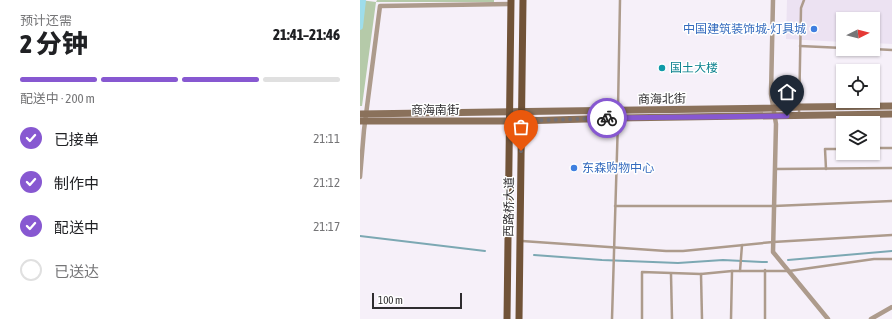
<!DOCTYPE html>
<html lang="zh">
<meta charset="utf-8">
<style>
body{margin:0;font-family:"Asap Condensed","Noto Sans SC",sans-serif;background:#f6f6f6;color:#202124;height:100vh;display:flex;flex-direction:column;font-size:15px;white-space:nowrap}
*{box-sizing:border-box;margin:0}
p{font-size:13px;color:#757577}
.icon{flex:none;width:22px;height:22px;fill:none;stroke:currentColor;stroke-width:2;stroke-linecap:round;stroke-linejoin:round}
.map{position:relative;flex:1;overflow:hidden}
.drawer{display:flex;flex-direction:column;background:#fff;width:360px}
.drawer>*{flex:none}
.needle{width:26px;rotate:84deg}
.controls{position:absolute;left:476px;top:12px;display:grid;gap:8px}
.controls a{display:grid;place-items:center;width:44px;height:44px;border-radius:0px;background:#fff;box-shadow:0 1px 3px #0004;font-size:20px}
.scale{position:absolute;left:12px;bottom:10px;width:90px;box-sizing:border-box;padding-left:4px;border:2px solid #2e2c2f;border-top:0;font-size:11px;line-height:14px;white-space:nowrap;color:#2e2c2f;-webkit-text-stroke:3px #fff;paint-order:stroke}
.pin{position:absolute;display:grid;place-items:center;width:34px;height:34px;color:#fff;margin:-41px -17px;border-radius:50% 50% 50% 0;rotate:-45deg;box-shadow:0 0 4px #0007}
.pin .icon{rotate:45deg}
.courier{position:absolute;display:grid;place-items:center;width:40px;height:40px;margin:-20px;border:3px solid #8758d1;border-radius:50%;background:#fff;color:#222;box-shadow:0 1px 5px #0007}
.overview em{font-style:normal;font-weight:800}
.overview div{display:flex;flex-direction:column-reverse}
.overview{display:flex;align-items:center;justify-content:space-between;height:68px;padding:0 20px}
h1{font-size:26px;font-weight:800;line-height:30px}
.bar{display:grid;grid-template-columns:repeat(4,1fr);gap:6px 4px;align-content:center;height:48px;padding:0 20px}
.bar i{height:5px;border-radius:3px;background:#e0e0e0}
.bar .selected{background:#8758d1}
.bar p{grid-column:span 4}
ol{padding:0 20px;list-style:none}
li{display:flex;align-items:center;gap:12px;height:44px}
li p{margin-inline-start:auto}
li .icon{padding:4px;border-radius:50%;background:#8758d1;color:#fff;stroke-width:4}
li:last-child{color:#757577}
li i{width:22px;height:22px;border:2px solid #e0e0e0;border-radius:50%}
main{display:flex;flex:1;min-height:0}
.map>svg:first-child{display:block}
.built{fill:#ece2f2}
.green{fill:#b5caa9}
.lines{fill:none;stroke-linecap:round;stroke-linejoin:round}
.stream{stroke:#7ca8b3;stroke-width:2}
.canal{stroke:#9eddeb;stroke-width:6}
.service{stroke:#ad9b8c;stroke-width:2.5}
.minor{stroke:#ad9b8c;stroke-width:4.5}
.secondary{stroke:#8a715b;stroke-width:7}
.primary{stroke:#715338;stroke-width:7}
.done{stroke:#747176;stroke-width:4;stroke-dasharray:0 7.2}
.route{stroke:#8758d1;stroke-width:5}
.shop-dot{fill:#3f7fe0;stroke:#fff;stroke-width:1.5}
.culture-dot{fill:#0f9aa8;stroke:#fff;stroke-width:1.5}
.labels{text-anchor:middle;stroke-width:3;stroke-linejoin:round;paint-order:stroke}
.shop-label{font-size:12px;fill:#366cbe;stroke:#fff;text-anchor:end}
.culture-label{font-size:12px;fill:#0d838f;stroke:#fff;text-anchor:start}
.street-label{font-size:12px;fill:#2e2c2f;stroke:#fff}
</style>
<main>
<section class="drawer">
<div class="overview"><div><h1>2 分钟</h1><p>预计还需</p></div><em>21:41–21:46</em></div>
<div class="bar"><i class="selected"></i><i class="selected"></i><i class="selected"></i><i></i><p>配送中 · 200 m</p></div>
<ol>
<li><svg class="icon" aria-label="check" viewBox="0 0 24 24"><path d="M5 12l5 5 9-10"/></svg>已接单<p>21:11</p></li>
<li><svg class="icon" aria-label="check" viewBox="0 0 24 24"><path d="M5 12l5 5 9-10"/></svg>制作中<p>21:12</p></li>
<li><svg class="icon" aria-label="check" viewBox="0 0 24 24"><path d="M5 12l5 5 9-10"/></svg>配送中<p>21:17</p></li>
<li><i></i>已送达</li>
</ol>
</section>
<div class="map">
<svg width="532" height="319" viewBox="0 0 532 319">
<rect width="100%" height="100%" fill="#f6f0f9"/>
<polygon class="built" points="427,0 532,0 532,44 513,43 513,19 483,19 483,42 426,39"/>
<polygon class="green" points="0,0 16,2 17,0 134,0 134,2 16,2 2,106 0,106"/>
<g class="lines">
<g class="stream">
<polyline points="0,236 125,251"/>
<polyline points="174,255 242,260 318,263 363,260 402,262 407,262"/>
<polyline points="428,260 532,251"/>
</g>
<polyline class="canal" points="0,27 3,0"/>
<g class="service">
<polyline points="440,46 483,48"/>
<polyline points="513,49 532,50"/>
<polyline points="258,109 260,0"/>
<polyline points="439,115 441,8 444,0"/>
<polyline points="513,148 532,148"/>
<polyline points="415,169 532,168"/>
<polyline points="466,169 465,149 483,149"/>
<polyline points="255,206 414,206 532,201"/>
<polyline points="162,241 306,251 323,251 413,242 532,235"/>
<polyline points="380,271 382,245"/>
<polyline points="311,274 312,319"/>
<polyline points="341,274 342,319"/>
<polyline points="252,319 258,120"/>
<polyline points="282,319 282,272 341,274 372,271 429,271 514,259 532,259"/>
<polyline points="371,319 372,271"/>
<polyline points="405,319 405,270"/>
</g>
<g class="minor">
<polyline points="413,0 411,94 416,124 413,252 468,319"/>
<polyline points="0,177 4,130 20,6 151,4"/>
<polyline points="511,319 532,307"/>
</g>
<g class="secondary">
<polyline points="0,114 413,108 440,107 532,106"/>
<polyline points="0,121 161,121 258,118 532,114"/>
</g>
<g class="primary">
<polyline points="147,319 151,0"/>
<polyline points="159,319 163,0"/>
</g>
</g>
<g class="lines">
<polyline class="done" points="161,151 161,121 247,118"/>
<polyline class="route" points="247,118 427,116"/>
</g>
<g class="shop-dot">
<circle cx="454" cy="29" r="4"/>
<circle cx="214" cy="168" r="4"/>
</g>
<circle class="culture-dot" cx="302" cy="68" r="4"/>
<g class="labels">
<g class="shop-label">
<text x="446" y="33">中国建筑装饰城-灯具城</text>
<text x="222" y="172" text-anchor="start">东森购物中心</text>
</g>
<g class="culture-label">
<text x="310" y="72">国土大楼</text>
</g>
<g class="street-label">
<text transform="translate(302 99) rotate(-1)" y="4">商海北街</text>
<text x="75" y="114">商海南街</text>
<text transform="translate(149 207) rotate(-89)" y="4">西路桥大道</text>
</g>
</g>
</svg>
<div class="controls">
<a><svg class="needle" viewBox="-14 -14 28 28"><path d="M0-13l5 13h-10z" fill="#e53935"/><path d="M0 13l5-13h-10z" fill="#757577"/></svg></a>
<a><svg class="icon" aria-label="locate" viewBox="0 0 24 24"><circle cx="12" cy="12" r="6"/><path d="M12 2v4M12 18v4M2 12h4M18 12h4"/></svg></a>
<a><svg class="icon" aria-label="layers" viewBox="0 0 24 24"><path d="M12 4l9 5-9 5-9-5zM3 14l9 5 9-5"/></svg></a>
</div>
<div class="scale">100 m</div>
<div class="pin" style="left:161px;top:151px;background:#ea580c"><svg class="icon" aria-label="bag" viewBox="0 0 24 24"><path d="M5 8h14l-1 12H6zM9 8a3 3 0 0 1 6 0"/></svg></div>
<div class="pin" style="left:427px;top:116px;background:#1f2937"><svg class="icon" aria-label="home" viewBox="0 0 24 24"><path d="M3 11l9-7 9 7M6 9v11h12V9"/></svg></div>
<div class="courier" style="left:247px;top:118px"><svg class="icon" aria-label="bike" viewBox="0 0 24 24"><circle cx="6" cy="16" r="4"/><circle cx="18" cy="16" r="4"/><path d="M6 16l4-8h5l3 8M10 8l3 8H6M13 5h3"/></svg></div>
</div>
</main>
